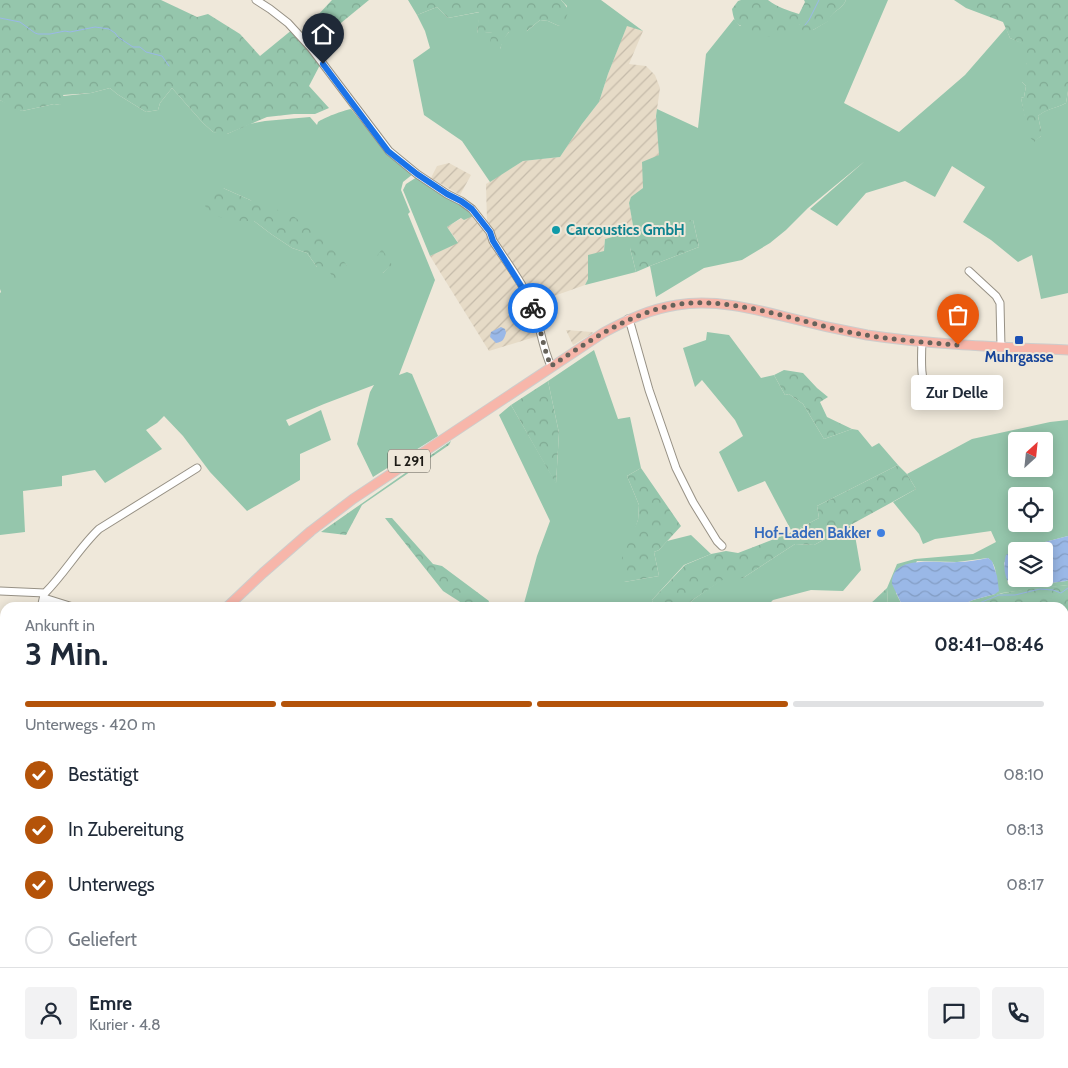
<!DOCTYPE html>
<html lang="de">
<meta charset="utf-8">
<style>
body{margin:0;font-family:Cabin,sans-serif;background:#f2f2f3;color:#1f2937;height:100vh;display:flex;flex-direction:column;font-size:19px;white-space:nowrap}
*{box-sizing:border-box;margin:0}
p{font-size:16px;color:#747a83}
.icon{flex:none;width:28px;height:28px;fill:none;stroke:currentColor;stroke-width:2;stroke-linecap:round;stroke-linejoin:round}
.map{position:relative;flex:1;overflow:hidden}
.side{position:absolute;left:0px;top:602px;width:1069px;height:466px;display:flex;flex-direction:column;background:#fff;border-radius:15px 15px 0 0;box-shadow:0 2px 12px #0003}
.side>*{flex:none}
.needle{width:32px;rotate:27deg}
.controls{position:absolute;left:1008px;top:432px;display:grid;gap:10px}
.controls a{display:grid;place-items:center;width:45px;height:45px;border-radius:5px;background:#fff;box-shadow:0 2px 12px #0003;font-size:25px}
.pin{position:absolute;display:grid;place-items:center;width:42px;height:42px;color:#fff;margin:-51px -21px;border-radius:50% 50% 50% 0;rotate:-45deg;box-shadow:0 0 5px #0007}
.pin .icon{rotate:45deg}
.courier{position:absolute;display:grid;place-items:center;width:50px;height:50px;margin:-25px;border:4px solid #1a73e8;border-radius:50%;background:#fff;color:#222;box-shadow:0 1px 6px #0007}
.bubble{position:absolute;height:35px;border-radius:5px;background:#fff;box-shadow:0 2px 12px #0003;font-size:16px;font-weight:700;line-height:35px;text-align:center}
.summary em{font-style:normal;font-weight:700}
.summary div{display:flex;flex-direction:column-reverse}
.summary{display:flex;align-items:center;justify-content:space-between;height:85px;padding:0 25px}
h1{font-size:32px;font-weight:700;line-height:38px}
.bar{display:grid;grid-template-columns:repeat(4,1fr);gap:8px 5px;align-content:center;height:60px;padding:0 25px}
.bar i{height:6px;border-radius:4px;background:#e0e1e3}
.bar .active{background:#b45309}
.bar p{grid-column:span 4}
.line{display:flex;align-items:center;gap:12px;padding:0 25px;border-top:1px solid #e0e1e3}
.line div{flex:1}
.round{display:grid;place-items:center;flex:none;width:52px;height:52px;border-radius:5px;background:#f2f2f3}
ol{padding:0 25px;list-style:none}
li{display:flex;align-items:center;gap:15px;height:55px}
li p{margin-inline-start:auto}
li .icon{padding:5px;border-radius:50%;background:#b45309;color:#fff;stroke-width:4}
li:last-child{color:#747a83}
li i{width:28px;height:28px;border:2px solid #e0e1e3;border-radius:50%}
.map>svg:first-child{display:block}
.industrial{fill:url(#industrial-furrows)}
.green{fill:#95c6ac;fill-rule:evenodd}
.forest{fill:url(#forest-crowns)}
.water{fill:url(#water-waves);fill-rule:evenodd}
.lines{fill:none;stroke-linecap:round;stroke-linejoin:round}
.stream{stroke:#9ab8e7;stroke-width:1}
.minor-casing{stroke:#979185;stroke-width:9}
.major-casing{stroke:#cdcdcc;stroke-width:11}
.minor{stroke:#fff;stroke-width:7}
.major{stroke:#f7b6aa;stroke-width:9}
.done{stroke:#66625a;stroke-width:5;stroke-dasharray:0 9}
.route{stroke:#1a73e8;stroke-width:6}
.culture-dot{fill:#0f9aa8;stroke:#efe8da;stroke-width:2}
.transit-dot{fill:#1a4fb4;stroke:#efe8da;stroke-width:2}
.shop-dot{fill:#3f7fe0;stroke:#efe8da;stroke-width:2}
.labels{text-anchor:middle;stroke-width:4;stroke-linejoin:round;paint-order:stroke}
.shield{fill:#efe8da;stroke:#5b5850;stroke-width:1}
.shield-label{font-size:14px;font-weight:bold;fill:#1c1a15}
.culture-label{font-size:15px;font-weight:bold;fill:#0d838f;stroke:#efe8da;text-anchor:start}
.transit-label{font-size:15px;font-weight:bold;fill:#164399;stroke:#efe8da}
.shop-label{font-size:15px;font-weight:bold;fill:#366cbe;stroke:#efe8da;text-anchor:end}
</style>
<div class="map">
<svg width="1068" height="1068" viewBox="0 0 1068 1068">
<defs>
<pattern id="industrial-furrows" width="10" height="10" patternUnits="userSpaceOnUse" patternTransform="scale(1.25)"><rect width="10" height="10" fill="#e6dbc7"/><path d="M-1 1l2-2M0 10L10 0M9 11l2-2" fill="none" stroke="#c5bbaa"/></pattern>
<pattern id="forest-crowns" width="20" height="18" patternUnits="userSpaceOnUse" patternTransform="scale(1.25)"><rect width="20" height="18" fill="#95c6ac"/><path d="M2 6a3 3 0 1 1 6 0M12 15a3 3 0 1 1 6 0" fill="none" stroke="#80aa93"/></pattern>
<pattern id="water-waves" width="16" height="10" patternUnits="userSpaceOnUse" patternTransform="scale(1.25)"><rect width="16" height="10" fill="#9ab8e7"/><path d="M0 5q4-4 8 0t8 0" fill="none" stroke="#849ec5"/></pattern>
</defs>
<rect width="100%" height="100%" fill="#efe8da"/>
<g class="industrial">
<polygon points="627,25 643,31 629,64 646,66 655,75 660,88 656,116 659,155 643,188 629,203 634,231 605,239 604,251 585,285 537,302 534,314 538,336 489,351 430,256 458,242 447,227 462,218 475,215 487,222 486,184 523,161 560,157 582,124 599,102 608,74"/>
<polygon points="449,163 471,175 460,195 431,178 437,166"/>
<polygon points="566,330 592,332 593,333 573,345"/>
</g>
<g class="green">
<polygon points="561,0 601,0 643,31 627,26 608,74 599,102 582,124 560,157 523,161 490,182 462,141 424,115 413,60 430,48 425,31 417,15 437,7 448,18 480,12 477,33 493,32 500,49 503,39 509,32 527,31 540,20 548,21 559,26 567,6"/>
<path d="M846,0H888L844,103L899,132L965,75L1006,28L1010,38L1027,45V63L1022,82L1026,86L1024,97L1021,98L1025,116L1034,141L1041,136V130L1038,116C1045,109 1057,108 1066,103L1068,91V293L1041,299L1032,255L1018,262L991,240L963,222L985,187L952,166L935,197L905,181L866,193L837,226L810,209L865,161L808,208L786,230L770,243L742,260L704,268L656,297L650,266L699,247L693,220L630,248L636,272L585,285L588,279V255L604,251L605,239L634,231L629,203L631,197L643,188L642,162L659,155L656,116L657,109L698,128L706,54L734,19L740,26L799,24L813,30L828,21C831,11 843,9 846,0Z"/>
<path d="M110,88L117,94L146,112L158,110L160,103L172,88L203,123L213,132L227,134L249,124L265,121L310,117L317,125L318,122C323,118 344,110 351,109L381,146L391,157L413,174L403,182L401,190L410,212L408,214L435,280L399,375L407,372L412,374L438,436L373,477L357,444L370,392L374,385L324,404L286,420L289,426L321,410L331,440L300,454V480L247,511L210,472L183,436L164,416L157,423L146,430L162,449L105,483L95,470L62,476V486L23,491L25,532L0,535V293L1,292L0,289V100L22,111L54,104L60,105L63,96L91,93ZM223,188L250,200L347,265L317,267L307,253L292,248L271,234L254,221ZM381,250L391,265L383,273Z"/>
<polygon points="417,177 468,207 475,215 464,220 461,218 447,227 458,243 430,256 403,190 406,184"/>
<polygon points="707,332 729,335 761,378 774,375 785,395 789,394 803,404 824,439 852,429 858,430 872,447 879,443 898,465 817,506 819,518 792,532 765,481 738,492 719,452 743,436 735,420 702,380 695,387 683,348 706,340"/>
<polygon points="594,350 618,419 630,417 641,468 627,476 639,505 638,520 633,535 624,582 659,576 654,552 659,550 667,541 691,535 711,554 684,565 652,600 653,607 523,607 537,556 550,521 499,415 511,405 556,483 559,433 548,381"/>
<path d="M1068,420V536L1014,550L1004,563L1008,584L1011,586L1019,587L1066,581L1068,580V585L1002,593L971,604L964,607H957L973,600L995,594C996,582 999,566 988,558L957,562L917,561L896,593L903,607H888L887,588L897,564L915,559L973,554L996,542L991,531L935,539L923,544L919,534L893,502L916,489L907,474L972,439L1050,422ZM1016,441H1044V469H1016ZM1016,496H1044V524H1016Z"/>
<polygon points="853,524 861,570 843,591 811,590 773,600 766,607 684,608 694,599 724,578 743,578 795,544 814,545"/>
<polygon points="1068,629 1068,792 1064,798 1064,633"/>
<polygon points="1068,913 1068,986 1064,987 1064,915"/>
<polygon points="249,1064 291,1064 293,1068 244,1068"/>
<polygon points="383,1064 451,1064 445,1068 377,1068"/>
<polygon points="483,1064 612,1064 613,1068 487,1068"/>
<polygon points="675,1064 770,1064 770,1068 676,1068"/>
</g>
<g class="forest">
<polygon points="0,0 161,0 197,17 208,14 240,34 260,56 293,29 320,65 309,86 329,108 315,114 294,114 267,117 227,134 220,134 213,132 203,123 172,88 160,103 158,110 146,112 117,94 110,88 91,93 63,95 66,101 60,105 54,104 22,111 12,108 0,100"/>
<polygon points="332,0 369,0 314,45 301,33"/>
<path d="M408,0H561C570,10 569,11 564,23L559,26L548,21L540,20L522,35L509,32C502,40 502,47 497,54H492L490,42L492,32L477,34L479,12L448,18L437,7L417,15Z"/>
<path d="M741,0H768C777,7 789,11 799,14L805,2L804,0H846C843,9 831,11 829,21L813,30L803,31L799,24L785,38L750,35L748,28C735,25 734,21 732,9L738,1Z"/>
<path d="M954,0H1068V91L1066,103C1057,108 1046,109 1038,116L1041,130V136L1034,142L1028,135L1021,98L1024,97L1026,86L1022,82V70L1027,63V46L1010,38L1003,22L966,8Z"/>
<path d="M223,188L250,200L292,215L321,238L347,265L335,280L328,270L317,267L307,253L292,248L271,234L254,221C234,221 218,221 205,206L209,194Z"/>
<polygon points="693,220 699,247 650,266 636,272 630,248 634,231"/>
<polygon points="382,249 392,265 383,273 374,260"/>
<polygon points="784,370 803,373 817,388 828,397 820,402 827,417 852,429 824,439 803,404 789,394 785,395 774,375"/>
<polygon points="548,381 559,433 556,484 511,405"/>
<polygon points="451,441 449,445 362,505 346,535 321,532"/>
<polygon points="898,465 907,474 916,489 814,545 795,544 743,578 724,579 694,599 684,607 653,607 652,600 685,565 711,554 726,551 738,553 792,532 819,518 817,506"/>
<polygon points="641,468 681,526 659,550 654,552 659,576 624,582 619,565 638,520 639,505 627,476"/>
<polygon points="385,518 392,518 433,564 442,566 489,601 487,607 468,607 443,591"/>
<path d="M1068,585V629L1064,633V608L964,607C995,590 1033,589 1068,585Z"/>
<polygon points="887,588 888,607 867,607"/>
<polygon points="223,1064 249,1064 244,1068 217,1068"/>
<polygon points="451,1064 483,1064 487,1068 445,1068"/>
</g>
<g class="water">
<path d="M501,327L505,329L506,333C504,339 503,342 496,343L490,337L491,332Z"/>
<path d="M1068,536V580L1066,581L1019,587L1011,586C1004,578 1003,565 1006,555L1014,550ZM1016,551H1044V579H1016Z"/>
<path d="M988,558L992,561L997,576L999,591L995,594L973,600L957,607H903L892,584C891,553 938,564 957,562C968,562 978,560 988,558Z"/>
</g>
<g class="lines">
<g class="stream">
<polyline points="0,18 20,22 35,33 38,34 50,34 65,31 70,32 95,27 109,29 115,33 118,37 133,47 140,47 146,52 162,56 169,66"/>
<polyline points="805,25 809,20 819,0"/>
<polyline points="967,608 999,595 1015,595 1040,589 1053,590 1061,593 1068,588"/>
<polyline points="620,1064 621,1066 624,1066 633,1064"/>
<polyline points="651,1064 653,1068"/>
<polyline points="407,1068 414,1064"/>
<polyline points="449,1068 455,1064"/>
</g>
<g class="minor-casing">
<g id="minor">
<path d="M256,0L270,9L288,23L311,48L389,151L417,174L447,194L461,201L472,209L490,232L493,241C506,261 522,282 532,304C540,324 542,347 551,366"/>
<polyline points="969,271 996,296 1000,303 1001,347"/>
<polyline points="628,319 631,326 649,390 676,468 693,502 717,541 722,546"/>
<path d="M922,342C921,364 921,378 927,399"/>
<path d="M0,591L45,593C65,573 79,548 99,529L197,468"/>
<polyline points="44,598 76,608"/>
<polyline points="41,608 44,595"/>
<polyline points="0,699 5,697"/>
<polyline points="0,744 5,747"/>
<polyline points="103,1064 104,1068"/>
<polyline points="615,1064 616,1068"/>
<polyline points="380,1068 386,1064"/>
</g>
</g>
<g class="major-casing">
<g id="major">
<path d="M226,608L263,573L311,531L353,499L603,333C627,320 650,309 677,305C714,299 750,308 786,317C813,324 840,330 867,335C934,345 1001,347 1068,350"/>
<polyline points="0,800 5,798"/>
</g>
</g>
<use href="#minor" class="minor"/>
<use href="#major" class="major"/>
</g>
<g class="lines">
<path class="done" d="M533,308C541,327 543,348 551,366C588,342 625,316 669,306C724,294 790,319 844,331C882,339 920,342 958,345"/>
<polyline class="route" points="323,64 388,151 417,174 447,194 461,201 472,209 490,232 493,241 525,292 533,308"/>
</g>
<circle class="culture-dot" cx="556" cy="230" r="5"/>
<rect class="transit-dot" x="1014" y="335" width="10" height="10" rx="2.5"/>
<circle class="shop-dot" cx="881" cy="533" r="5"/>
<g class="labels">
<rect class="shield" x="388" y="449.5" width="42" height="23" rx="4"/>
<g class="shield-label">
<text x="409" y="466">L 291</text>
</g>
<g class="culture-label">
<text x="566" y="235">Carcoustics GmbH</text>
</g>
<g class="transit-label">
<text x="1019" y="362">Muhrgasse</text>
</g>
<g class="shop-label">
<text x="871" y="538">Hof-Laden Bakker</text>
</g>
</g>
</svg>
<div class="controls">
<a><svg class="needle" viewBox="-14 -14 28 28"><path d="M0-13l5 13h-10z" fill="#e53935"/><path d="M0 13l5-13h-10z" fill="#747a83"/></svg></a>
<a><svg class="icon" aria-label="locate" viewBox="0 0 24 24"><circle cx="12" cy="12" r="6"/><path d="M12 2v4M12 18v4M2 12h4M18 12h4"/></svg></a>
<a><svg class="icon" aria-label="layers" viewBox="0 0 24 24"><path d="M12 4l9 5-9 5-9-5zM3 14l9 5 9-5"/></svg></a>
</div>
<div class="pin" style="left:958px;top:345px;background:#ea580c"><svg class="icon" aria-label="bag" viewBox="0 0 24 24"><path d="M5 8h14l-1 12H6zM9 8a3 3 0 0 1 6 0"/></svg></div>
<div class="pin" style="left:323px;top:64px;background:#1f2937"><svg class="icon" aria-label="home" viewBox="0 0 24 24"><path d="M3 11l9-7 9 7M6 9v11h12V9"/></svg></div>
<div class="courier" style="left:533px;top:308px"><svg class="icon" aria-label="bike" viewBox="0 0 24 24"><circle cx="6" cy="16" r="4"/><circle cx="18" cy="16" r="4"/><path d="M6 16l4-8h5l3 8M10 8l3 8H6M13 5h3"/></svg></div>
<div class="bubble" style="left:911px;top:375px;width:92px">Zur Delle</div>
<section class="side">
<div class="summary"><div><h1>3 Min.</h1><p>Ankunft in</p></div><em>08:41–08:46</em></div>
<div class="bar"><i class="active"></i><i class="active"></i><i class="active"></i><i></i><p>Unterwegs · 420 m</p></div>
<ol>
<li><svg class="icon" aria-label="check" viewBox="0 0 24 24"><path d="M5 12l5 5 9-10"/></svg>Bestätigt<p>08:10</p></li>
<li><svg class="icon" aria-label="check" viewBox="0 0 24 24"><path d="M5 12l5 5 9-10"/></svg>In Zubereitung<p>08:13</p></li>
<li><svg class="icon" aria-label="check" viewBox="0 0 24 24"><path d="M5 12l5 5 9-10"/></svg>Unterwegs<p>08:17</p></li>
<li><i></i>Geliefert</li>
</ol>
<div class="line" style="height:90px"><a class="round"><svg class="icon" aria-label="person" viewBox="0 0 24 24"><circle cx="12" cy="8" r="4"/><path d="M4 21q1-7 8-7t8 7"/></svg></a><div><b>Emre</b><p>Kurier · 4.8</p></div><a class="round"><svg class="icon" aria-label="chat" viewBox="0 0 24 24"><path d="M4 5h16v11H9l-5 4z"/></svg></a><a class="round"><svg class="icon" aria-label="phone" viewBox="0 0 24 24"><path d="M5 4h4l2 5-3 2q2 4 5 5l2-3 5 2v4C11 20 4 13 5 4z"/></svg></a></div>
</section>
</div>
